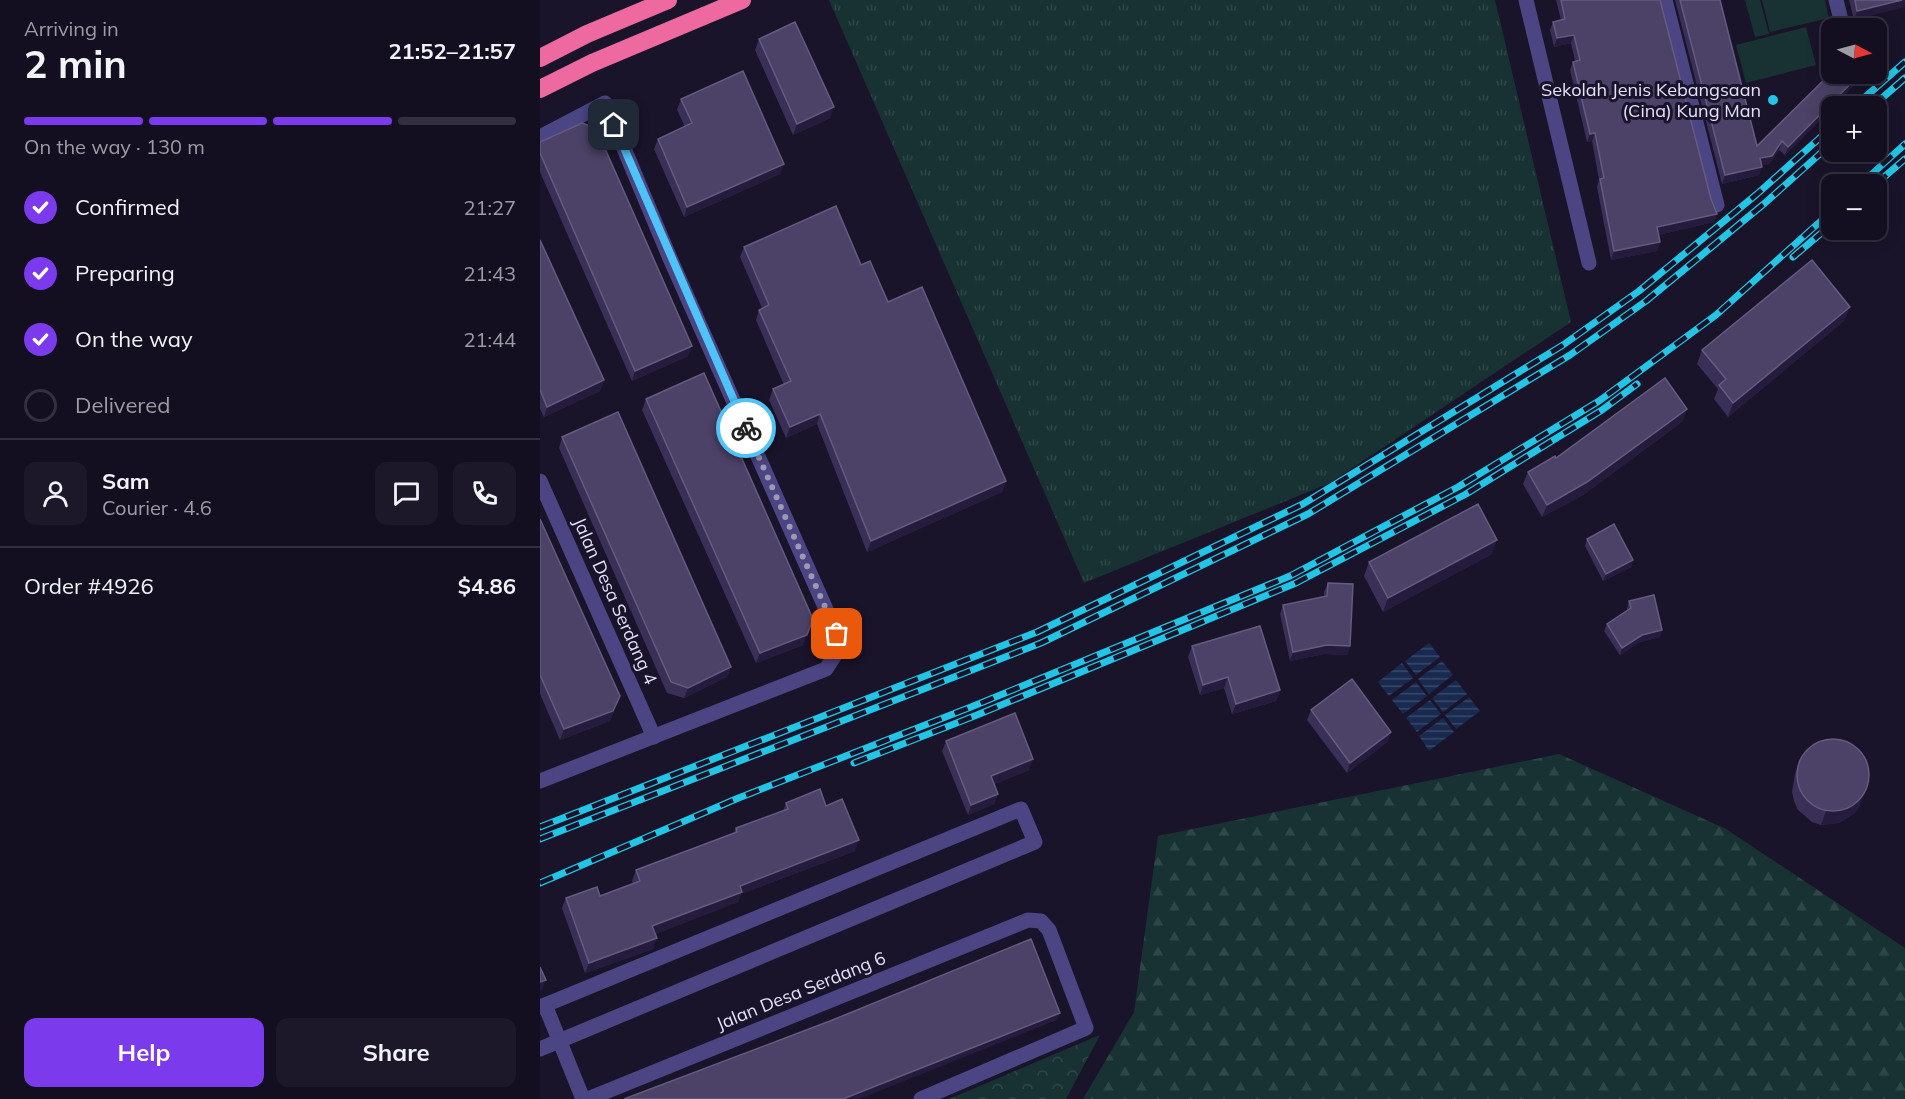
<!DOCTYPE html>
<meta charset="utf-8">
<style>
body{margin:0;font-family:Mulish,sans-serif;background:#1c1829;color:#f1f3f6;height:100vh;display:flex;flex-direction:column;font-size:22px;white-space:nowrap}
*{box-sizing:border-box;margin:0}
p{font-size:20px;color:#9d9ca5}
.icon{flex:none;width:33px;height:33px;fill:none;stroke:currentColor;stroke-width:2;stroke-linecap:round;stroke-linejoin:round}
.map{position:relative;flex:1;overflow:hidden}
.panel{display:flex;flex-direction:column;background:#130f20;width:540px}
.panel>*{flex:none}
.needle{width:39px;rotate:96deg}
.tools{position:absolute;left:1281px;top:18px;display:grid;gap:12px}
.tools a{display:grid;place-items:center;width:66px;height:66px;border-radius:12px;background:#130f20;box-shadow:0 3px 15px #0003,0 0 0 2px #322f3e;font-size:30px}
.pin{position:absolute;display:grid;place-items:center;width:51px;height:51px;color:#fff;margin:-26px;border-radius:12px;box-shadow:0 3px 9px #0006}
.courier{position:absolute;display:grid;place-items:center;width:60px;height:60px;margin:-30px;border:4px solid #4fc3f7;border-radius:50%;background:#fff;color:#222;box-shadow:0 2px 8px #0007}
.summary em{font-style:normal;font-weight:700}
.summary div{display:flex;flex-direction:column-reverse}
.summary{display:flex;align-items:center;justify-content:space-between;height:102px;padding:0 24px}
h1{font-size:39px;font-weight:700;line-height:45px}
.bar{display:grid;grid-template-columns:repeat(4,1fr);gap:9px 6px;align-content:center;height:72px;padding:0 24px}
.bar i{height:8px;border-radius:4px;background:#322f3e}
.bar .selected{background:#7c3aed}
.bar p{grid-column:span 4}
.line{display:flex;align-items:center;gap:15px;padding:0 24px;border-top:2px solid #322f3e}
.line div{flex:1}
.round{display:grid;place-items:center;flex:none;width:63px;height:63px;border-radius:12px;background:#1c1829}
ol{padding:0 24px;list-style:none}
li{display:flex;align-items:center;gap:18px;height:66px}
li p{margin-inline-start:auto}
li .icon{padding:6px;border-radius:50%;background:#7c3aed;color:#fff;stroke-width:4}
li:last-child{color:#9d9ca5}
li i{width:33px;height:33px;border:3px solid #322f3e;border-radius:50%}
.button{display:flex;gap:12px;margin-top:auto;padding:12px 24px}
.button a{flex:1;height:69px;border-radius:12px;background:#7c3aed;color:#fff;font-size:24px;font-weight:700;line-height:69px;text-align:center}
.button a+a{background:#1c1829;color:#f1f3f6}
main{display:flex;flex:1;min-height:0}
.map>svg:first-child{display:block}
.grass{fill:url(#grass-tufts)}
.forest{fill:url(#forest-firs)}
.park{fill:url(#park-crowns)}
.pitch{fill:#183233}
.water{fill:url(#water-rules)}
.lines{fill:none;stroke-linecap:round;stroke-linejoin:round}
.minor{stroke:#4b4583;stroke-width:15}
.highway{stroke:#ee69a0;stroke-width:18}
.rail-casing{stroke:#22c5e6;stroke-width:7}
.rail{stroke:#19142a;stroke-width:4.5;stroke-dasharray:14;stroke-linecap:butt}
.wall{fill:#3a2f56}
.shaded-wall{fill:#251c3d}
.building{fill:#4c4267;stroke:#645b7f;stroke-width:1.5}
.done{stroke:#9e99b2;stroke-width:6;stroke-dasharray:0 10.8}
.route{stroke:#4fc3f7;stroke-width:8}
.poi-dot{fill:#22c5e6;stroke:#19142a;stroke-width:2}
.labels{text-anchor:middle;stroke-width:6;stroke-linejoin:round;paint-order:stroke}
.poi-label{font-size:18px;fill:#e5e0fc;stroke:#19142a;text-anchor:end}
.street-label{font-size:18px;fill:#e5e0fc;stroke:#19142a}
</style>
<main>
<section class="panel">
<div class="summary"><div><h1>2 min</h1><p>Arriving in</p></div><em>21:52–21:57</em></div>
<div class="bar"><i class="selected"></i><i class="selected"></i><i class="selected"></i><i></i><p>On the way · 130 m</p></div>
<ol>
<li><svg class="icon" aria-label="check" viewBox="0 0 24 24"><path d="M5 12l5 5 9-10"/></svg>Confirmed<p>21:27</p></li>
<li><svg class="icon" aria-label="check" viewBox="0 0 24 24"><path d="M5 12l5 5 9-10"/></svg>Preparing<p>21:43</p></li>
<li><svg class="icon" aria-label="check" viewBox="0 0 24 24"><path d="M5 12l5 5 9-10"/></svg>On the way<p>21:44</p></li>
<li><i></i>Delivered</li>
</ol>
<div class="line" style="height:108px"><a class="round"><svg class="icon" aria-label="person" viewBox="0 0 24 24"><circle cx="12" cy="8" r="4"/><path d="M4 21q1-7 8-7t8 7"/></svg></a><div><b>Sam</b><p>Courier · 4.6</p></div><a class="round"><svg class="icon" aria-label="chat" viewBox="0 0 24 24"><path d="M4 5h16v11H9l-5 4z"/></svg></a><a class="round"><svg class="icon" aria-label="phone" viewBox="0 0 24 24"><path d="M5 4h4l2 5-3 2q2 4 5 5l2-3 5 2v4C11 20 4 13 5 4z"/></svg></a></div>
<div class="line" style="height:78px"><div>Order #4926</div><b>$4.86</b></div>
<div class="button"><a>Help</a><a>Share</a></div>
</section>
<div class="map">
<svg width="1365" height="1099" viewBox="0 0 1365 1099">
<defs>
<pattern id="grass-tufts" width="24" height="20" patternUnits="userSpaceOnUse" patternTransform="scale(1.5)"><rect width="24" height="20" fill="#183233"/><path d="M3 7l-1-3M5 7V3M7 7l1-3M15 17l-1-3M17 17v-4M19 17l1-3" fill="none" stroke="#2e4647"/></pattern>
<pattern id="forest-firs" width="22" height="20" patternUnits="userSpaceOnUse" patternTransform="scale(1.5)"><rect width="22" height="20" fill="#183233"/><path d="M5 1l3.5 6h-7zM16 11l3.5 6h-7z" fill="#2e4647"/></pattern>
<pattern id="park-crowns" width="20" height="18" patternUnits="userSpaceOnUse" patternTransform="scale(1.5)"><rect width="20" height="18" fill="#183233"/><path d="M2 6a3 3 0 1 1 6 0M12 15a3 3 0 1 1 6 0" fill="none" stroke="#2e4647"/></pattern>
<pattern id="water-rules" width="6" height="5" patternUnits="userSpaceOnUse" patternTransform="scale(1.5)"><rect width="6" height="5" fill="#182a4f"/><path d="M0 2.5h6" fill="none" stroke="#394969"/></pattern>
</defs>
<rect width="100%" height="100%" fill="#19142a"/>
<polygon class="grass" points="289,0 955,0 1031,322 790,483 544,583"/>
<polygon class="forest" points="1019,754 1186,829 1365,948 1365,1099 543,1099 594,1012 618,836"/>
<polygon class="park" points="560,1035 526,1099 409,1099"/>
<g class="pitch">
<polygon points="1205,0 1220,0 1229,34 1215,37"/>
<polygon points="1222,0 1285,0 1289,18 1230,32"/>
<polygon points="1266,27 1276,65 1206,83 1196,45"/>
</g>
<g class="water">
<polygon points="889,643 900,657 876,675 865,661"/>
<polygon points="902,661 913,675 889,694 878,679"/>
<polygon points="862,663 873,678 849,696 838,682"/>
<polygon points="916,680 927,694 903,712 892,698"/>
<polygon points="876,682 887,696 863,714 852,700"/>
<polygon points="929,697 940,711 916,729 905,715"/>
<polygon points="890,700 901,714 877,732 866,718"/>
<polygon points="903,718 914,732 889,751 879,736"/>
</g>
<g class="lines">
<g class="minor">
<polyline points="986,0 1049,263"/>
<polyline points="1125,0 1177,205"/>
<polyline points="1296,0 1303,28"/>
<polyline points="0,137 65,103 129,256 297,634 297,652 286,669 0,781"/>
<polyline points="0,481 114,737"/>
<polyline points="5,1005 43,1099"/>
<polyline points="0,1007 481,809 495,842 0,1049"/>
<polyline points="48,1099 488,920 501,921 509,930 546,1028 381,1099"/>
</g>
<g class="highway">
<polyline points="0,58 47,34 128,0"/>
<polyline points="0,89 52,63 202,0"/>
</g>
<g class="rail-casing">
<g id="rail">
<polyline points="1315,106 1365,62"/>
<polyline points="1333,106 1365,78"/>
<polyline points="1321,184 1365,144"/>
<polyline points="1336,184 1365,159"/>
<polyline points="1253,257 1292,224"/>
<polyline points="314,763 437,715 756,583 926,494 1062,410 1097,384"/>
<polyline points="0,827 497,632 763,504 1023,345 1099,291 1217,194 1292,127"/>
<polyline points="0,839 501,643 768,514 1030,355 1106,301 1225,203 1292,143"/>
<polyline points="0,883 196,799 431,707 750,576 918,487 1059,401 1176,315 1292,211"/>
</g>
</g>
<use href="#rail" class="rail"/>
</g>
<g class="wall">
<polygon points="1016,0 1120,0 1171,199 1177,214 1174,222 1118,235 1120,242 1117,251 1071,260 1057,187 1059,180 1052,141 1047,142 1030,70 1033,62 1035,61 1031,43 1014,47 1010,30 1013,22 1021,20"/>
<polygon points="1135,0 1180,0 1217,146 1319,80 1293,106 1292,106 1292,108 1245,155 1239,150 1229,164 1222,165 1219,175 1182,184"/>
<polygon points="1309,0 1365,0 1314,20"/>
<polygon points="219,39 290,118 253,135 215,50"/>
<polygon points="141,99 244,164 240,174 144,217 114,149 118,139 145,127 137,110"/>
<polygon points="0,142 148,356 92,381 0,172"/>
<polygon points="0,240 64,380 60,391 4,417 0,409"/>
<polygon points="204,247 321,265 348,302 466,481 462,492 327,552 277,424 246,438 229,400 233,389 244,385 216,320 219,310 222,308 200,257"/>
<polygon points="1305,320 1188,417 1174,399 1178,389 1157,364 1162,350"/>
<polygon points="106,399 263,645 216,663 102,410"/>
<polygon points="1143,421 1043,495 1002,517 983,484 988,472 1016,458"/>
<polygon points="22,437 191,667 187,677 144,698 127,693 19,448"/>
<polygon points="0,519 80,696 70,721 20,740 0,694"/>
<polygon points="1047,539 1093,560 1091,567 1063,581 1045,546"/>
<polygon points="952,554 843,612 824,576 829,562"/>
<polygon points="788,583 810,646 807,655 784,654 750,661 740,614 743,605 784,596 784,592"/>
<polygon points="1089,601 1120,637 1100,642 1080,655 1064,631 1067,624 1087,610 1087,608"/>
<polygon points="652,646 740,690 736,701 692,714 684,688 660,695 648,657"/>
<polygon points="771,710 851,732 847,742 807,773 767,720"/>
<polygon points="406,741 489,770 454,784 458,794 454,804 428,815 402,751"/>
<polygon points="1260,760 1320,805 1315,813 1299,823 1281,825 1272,822 1258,810 1254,801 1252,792 1255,774"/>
<polygon points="246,803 286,806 315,851 201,894 198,902 115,934 113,949 45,973 22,908 26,898 60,896 93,884 92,881 96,870 194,833 196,828 243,811"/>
</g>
<g class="shaded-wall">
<polygon points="1362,0 1365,0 1365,7 1314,20 1317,11"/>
<polygon points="1034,35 1031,43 1014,47 1017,38"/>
<polygon points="1320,74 1322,74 1319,80 1293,106 1292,106 1292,108 1245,155 1248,147"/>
<polygon points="294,107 290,118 253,135 257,124"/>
<polygon points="1055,133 1052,141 1047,142 1050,134"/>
<polygon points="1242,141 1239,150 1229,164 1217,166 1220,158"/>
<polygon points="244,164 240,174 144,217 147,207"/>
<polygon points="1222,167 1219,175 1182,184 1185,175"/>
<polygon points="1177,214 1174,222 1114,236 1117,227"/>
<polygon points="1120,242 1117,251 1071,260 1074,251"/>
<polygon points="1310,307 1305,320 1188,417 1193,403"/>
<polygon points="152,346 148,356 92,381 95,371"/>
<polygon points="64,380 60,391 4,417 7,407"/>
<polygon points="1147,409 1143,421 1043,495 1002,517 1007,505"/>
<polygon points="280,414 277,424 246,438 250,427"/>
<polygon points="466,481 462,492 327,552 331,541"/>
<polygon points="957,540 952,554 843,612 848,598"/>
<polygon points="1093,560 1091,567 1063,581 1066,574"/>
<polygon points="273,619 263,645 216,663 220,653"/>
<polygon points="1122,630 1120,637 1100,642 1080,655 1082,648 1102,635"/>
<polygon points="787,645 810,646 807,655 784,654 750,661 753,652"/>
<polygon points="191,667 187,677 144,698 148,688"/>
<polygon points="688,677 684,688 660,695 663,685"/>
<polygon points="740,690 736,701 692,714 696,704"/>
<polygon points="80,696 70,721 20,740 24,729"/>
<polygon points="851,732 847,742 807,773 810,763"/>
<polygon points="493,759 489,770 447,787 451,776"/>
<polygon points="1325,791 1320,805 1315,813 1299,823 1281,825 1286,811"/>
<polygon points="458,794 454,804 428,815 431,805"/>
<polygon points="319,840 315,851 201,894 198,902 109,937 112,926 200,886"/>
<polygon points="117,938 113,949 45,973 49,963"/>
<polygon points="6,980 2,990 0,991 0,982"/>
<polygon points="520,1013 517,1020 319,1099 303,1099"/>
</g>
<g class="building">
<polygon points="1021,0 1120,0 1171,199 1177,214 1117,227 1120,242 1074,251 1060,179 1064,178 1055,133 1050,134 1033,62 1040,60 1034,35 1017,38 1013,22 1025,19"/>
<polygon points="1140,0 1180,0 1217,146 1292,72 1292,74 1320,74 1248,147 1242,141 1232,156 1220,158 1222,167 1185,175"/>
<polygon points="1315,0 1362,0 1317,11"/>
<polygon points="255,22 294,107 257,124 219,39"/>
<polygon points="203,71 244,164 147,207 118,139 152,123 141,99"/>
<polygon points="42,123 56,128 152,346 95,371 0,153 0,142"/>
<polygon points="296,206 321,265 330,261 348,302 382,287 466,481 331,541 280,414 250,427 233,389 251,381 219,310 229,305 204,247"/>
<polygon points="0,240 64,380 7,407 0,390"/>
<polygon points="1272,260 1310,307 1193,403 1179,385 1186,379 1162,350"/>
<polygon points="164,373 273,619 267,635 220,653 106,399"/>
<polygon points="1125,378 1147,409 1047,482 1007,505 988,472 1015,456 1016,458"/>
<polygon points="78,412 191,667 148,688 131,682 22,437"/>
<polygon points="938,504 957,540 848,598 829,562"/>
<polygon points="0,519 80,696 73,711 24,729 0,675"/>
<polygon points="1074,524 1093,560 1066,574 1047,539"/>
<polygon points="788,583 813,584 810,646 787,645 753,652 743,605 787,596"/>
<polygon points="1114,595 1122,630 1102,635 1082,648 1067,624 1091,608 1089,601"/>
<polygon points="720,626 740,690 696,704 688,677 663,685 652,646"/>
<polygon points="812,679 851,732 810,763 771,710"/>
<polygon points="475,713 493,759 451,776 458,794 431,805 406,741"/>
<circle cx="1293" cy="775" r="36"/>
<polygon points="280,789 286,806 302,799 319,840 200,886 202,892 112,926 117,938 49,963 26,898 57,887 60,896 100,881 96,870 197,832 196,828 248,809 246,803"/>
<polygon points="491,939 520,1013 303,1099 84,1099 290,1021"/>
<polygon points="0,967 6,980 0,982"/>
</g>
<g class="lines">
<polyline class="done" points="206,428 297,634"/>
<polyline class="route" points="74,125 206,428"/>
</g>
<circle class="poi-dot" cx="1233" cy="100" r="6"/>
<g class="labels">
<g class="poi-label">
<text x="1221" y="96">Sekolah Jenis Kebangsaan<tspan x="1221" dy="21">(Cina) Kung Man</tspan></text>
</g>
<g class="street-label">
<text transform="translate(75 601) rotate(66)" y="6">Jalan Desa Serdang 4</text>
<text transform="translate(261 991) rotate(-22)" y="6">Jalan Desa Serdang 6</text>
</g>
</g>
</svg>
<div class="tools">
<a><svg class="needle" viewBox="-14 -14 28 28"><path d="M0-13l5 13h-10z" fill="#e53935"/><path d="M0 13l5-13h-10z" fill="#9d9ca5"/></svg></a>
<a>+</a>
<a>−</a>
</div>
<div class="pin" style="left:297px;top:634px;background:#ea580c"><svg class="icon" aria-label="bag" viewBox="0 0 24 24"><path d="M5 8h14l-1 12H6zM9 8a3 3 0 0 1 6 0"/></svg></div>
<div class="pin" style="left:74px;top:125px;background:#1f2937"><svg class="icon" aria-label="home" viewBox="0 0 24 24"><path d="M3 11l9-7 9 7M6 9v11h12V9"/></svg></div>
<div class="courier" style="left:206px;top:428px"><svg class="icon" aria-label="bike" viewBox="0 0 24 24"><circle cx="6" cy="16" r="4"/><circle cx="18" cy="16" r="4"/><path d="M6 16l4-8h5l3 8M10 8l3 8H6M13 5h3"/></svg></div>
</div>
</main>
